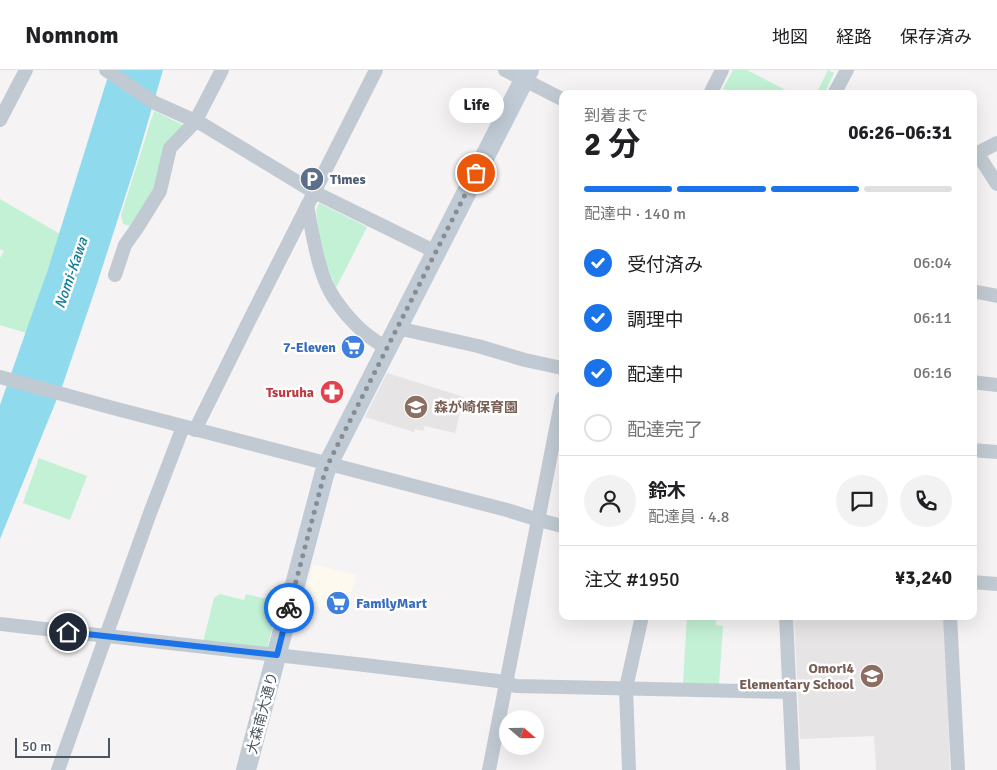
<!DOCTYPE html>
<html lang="ja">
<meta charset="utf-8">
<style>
body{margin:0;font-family:Signika,"Noto Sans JP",sans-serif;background:#f2f2f2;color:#202124;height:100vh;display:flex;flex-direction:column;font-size:19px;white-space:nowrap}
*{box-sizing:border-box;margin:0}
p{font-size:16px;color:#757577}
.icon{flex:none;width:28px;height:28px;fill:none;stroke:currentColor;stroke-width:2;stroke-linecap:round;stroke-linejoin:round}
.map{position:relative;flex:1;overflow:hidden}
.details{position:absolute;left:559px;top:20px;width:418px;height:530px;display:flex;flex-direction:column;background:#fff;border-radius:10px;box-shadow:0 5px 20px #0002}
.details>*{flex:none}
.needle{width:32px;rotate:110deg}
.tools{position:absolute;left:499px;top:640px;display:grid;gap:10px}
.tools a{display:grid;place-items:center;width:45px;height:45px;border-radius:50%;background:#fff;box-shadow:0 5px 20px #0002;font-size:25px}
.scale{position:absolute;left:15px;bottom:12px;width:95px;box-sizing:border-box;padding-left:5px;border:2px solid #4a5661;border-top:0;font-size:14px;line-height:18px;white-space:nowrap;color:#4a5661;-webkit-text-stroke:4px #fff;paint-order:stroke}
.pin{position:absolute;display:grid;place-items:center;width:42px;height:42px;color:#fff;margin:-21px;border:2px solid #fff;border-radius:50%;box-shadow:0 1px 5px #0007}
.courier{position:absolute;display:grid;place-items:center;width:50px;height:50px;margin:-25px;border:4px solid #1a73e8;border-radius:50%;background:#fff;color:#222;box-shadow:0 1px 6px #0007}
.bubble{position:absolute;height:35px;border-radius:18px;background:#fff;box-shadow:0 5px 20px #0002;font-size:16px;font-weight:700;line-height:35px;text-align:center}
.summary em{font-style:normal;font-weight:700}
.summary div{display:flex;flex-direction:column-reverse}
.summary{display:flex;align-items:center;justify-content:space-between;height:85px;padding:0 25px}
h1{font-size:32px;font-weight:700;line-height:38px}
.bar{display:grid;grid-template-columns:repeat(4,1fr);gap:8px 5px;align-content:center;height:60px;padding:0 25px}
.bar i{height:6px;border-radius:4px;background:#e0e0e0}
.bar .on{background:#1a73e8}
.bar p{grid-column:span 4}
.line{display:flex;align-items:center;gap:12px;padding:0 25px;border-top:1px solid #e0e0e0}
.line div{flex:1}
.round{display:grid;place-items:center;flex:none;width:52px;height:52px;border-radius:26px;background:#f2f2f2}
ol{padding:0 25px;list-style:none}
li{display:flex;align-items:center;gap:15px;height:55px}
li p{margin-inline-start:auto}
li .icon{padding:5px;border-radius:50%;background:#1a73e8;color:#fff;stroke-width:4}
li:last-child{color:#757577}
li i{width:28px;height:28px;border:2px solid #e0e0e0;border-radius:50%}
header{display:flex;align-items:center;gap:30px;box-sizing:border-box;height:70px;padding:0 25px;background:#fff;border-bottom:1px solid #e0e0e0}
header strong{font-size:24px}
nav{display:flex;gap:28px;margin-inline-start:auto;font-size:18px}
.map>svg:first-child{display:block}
.commercial{fill:#fdf9ef}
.education{fill:#e6e4e5}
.green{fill:#c3f1d5}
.water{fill:#90daee}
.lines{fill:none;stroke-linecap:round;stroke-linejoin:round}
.street{stroke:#c1cad2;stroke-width:14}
.secondary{stroke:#c1cbd6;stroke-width:20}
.done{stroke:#868d94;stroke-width:5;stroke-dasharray:0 9}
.route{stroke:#1a73e8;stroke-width:6}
.labels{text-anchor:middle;stroke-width:5;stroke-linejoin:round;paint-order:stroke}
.service-label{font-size:14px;font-weight:bold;fill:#4e5e75;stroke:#fff;text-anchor:start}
.shop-label{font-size:14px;font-weight:bold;fill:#366cbe;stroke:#fff;text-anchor:end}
.health-label{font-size:14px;font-weight:bold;fill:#be3a42;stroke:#fff;text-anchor:end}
.education-label{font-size:14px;font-weight:bold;fill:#785e54;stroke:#fff;text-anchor:start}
.street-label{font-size:14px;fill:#4a5661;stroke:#fff}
.water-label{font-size:15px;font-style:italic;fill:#0c7c9b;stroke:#fff}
</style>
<header>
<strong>Nomnom</strong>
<nav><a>地図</a><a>経路</a><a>保存済み</a></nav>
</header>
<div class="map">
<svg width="997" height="700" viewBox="0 0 997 700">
<rect width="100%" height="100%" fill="#f5f3f3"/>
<polygon class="commercial" points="313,494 356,505 346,545 303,534"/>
<g class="education">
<polygon points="387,303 464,327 455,363 425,356 423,361 415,359 414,362 365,347"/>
<polygon points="794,546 945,546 950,700 876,700 874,666 800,669"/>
</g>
<g class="green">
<polygon points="733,0 747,0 793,24 732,24 723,19"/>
<polygon points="828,0 834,3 824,24 817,22"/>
<polygon points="154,41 185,56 154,120 131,156 123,154 121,145"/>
<polygon points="0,129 60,164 26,263 0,255 0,188 4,181 0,179"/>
<polygon points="319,133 367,157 336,218 326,193 320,167 316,140"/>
<polygon points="39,388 87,406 70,450 23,433"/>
<polygon points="220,524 244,530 246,524 279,532 267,578 203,572 214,528"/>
<polygon points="687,546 716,546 716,555 723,556 719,615 683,613"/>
</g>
<polygon class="water" points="110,0 163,0 136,93 95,220 63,314 0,469 0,335 49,196"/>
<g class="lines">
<g class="street">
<polyline points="106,0 155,33 202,54 314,122 436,182"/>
<polyline points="505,0 562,29"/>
<polyline points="710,24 722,0"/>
<polyline points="834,24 847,0"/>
<polyline points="0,50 26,0"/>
<polyline points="977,83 997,114"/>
<polyline points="972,86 997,73"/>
<path d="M307,136C313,164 318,205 334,228C338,234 342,239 346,244C359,259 369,268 387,278"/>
<polyline points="115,205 125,175 137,158 160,121 170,78 195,52 222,0"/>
<polyline points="972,221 997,226"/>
<polyline points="397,258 478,276 525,290 562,298"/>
<polyline points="0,307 113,338 507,440 539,450 562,456"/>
<polyline points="972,312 997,315"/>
<polyline points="195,360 249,251 376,0"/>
<polyline points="972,380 997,382"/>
<polyline points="972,512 997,514"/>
<polyline points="786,546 793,700"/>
<polyline points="950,546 958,700"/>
<polyline points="0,554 356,594 498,611 516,616 789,622"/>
<polyline points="58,700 150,443 183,357"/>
<polyline points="489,700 562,328"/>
<polyline points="629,700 626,618 642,546"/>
</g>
<polyline class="secondary" points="246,700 324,405 328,394 529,0"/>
</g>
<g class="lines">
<polyline class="done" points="289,538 324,405 328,394 476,103"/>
<polyline class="route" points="68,562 277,585 289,538"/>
</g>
<defs>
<g id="parking-disc" transform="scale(1.25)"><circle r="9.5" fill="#5c6f8a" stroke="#fff"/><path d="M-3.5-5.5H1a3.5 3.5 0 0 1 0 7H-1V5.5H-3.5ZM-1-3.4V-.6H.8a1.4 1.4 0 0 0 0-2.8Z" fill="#fff"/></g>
<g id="supermarket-disc" transform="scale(1.25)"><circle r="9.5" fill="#3f7fe0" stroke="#fff"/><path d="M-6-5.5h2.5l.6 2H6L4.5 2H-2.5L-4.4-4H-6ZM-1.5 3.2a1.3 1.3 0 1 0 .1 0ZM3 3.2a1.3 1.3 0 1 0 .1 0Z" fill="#fff"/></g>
<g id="pharmacy-disc" transform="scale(1.25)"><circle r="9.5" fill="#e0444e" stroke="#fff"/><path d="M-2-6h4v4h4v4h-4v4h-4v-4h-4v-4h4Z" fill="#fff"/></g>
<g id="school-disc" transform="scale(1.25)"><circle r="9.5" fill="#8d6e63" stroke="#fff"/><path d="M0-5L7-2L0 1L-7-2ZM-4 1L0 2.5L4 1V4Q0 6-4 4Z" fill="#fff"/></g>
</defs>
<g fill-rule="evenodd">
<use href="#parking-disc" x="312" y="109"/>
<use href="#supermarket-disc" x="353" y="277"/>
<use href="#pharmacy-disc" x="332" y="322"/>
<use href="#school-disc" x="416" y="337"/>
<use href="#supermarket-disc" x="338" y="533"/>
<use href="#school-disc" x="872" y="606"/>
</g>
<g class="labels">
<g class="service-label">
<text x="330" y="114">Times</text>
</g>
<g class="shop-label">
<text x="336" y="282">7-Eleven</text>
<text x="356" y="538" text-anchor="start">FamilyMart</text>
</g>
<g class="health-label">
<text x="314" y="327">Tsuruha</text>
</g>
<g class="education-label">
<text x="434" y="342">森が崎保育園</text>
<text x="854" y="603" text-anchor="end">Omori4<tspan x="854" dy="16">Elementary School</tspan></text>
</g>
<g class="street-label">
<text transform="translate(262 643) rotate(-75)" y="5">大森南大通り</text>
</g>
<g class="water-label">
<text transform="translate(71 203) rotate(-71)" y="5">Nomi-Kawa</text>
</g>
</g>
</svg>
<div class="tools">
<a><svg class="needle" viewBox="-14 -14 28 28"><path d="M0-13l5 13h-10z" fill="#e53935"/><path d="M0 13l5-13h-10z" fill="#757577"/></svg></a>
</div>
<div class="scale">50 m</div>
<div class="pin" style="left:476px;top:103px;background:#ea580c"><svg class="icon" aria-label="bag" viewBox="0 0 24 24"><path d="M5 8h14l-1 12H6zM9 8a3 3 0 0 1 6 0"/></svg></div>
<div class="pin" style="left:68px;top:562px;background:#1f2937"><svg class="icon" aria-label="home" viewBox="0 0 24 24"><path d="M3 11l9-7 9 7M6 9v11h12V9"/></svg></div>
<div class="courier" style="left:289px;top:538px"><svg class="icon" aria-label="bike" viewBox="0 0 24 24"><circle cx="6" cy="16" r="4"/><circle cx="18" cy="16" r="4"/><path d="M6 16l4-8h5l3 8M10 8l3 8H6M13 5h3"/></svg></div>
<div class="bubble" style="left:449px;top:18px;width:55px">Life</div>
<section class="details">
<div class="summary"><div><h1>2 分</h1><p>到着まで</p></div><em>06:26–06:31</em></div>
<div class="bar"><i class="on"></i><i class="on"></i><i class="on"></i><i></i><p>配達中 · 140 m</p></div>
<ol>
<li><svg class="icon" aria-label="check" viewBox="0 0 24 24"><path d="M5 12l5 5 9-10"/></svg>受付済み<p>06:04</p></li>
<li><svg class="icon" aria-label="check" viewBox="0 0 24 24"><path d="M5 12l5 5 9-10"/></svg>調理中<p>06:11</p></li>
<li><svg class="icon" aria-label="check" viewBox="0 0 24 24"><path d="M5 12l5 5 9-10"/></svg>配達中<p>06:16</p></li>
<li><i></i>配達完了</li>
</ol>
<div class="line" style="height:90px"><a class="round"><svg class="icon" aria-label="person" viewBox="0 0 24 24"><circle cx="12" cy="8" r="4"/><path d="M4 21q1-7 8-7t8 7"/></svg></a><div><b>鈴木</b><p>配達員 · 4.8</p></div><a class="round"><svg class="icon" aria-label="chat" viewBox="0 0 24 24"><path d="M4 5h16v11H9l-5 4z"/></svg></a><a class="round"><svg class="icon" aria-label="phone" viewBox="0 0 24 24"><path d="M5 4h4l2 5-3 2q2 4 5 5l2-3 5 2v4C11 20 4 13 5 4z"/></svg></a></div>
<div class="line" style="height:65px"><div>注文 #1950</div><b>¥3,240</b></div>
</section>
</div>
